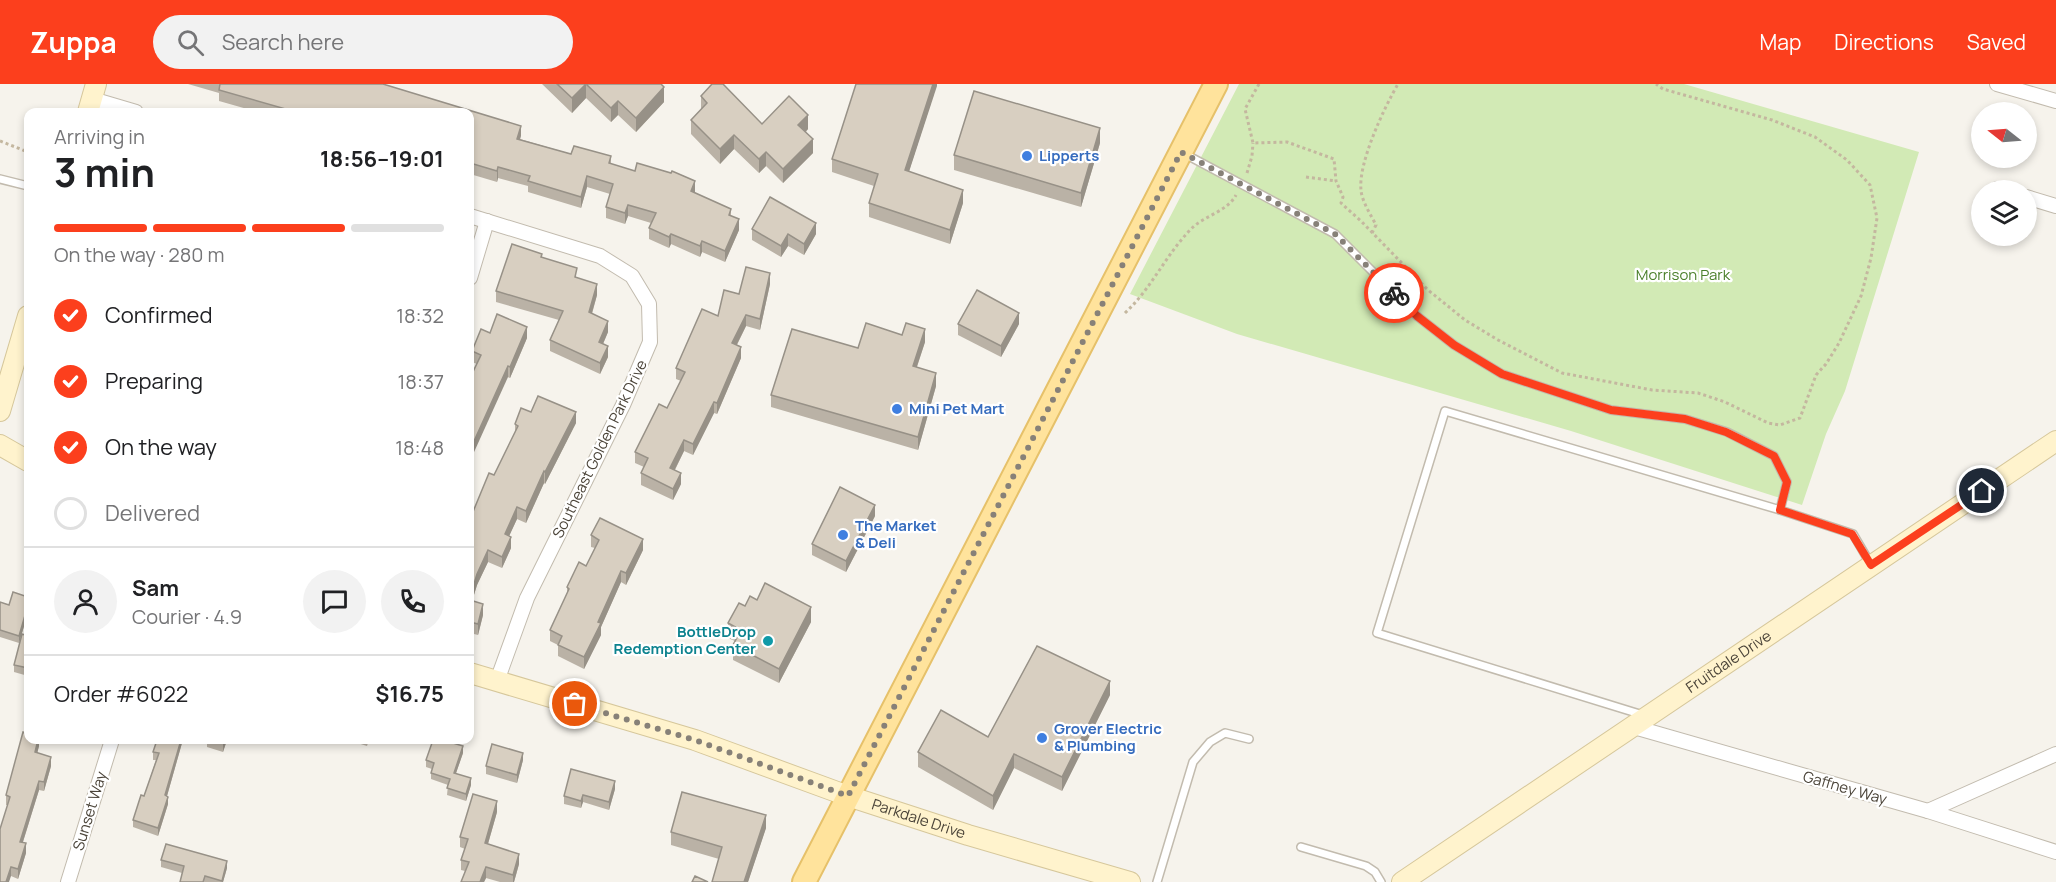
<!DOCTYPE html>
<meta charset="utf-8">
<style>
body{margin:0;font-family:Manrope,sans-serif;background:#f2f2f2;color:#202124;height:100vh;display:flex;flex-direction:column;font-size:22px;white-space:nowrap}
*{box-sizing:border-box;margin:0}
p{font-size:20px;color:#757577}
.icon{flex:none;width:33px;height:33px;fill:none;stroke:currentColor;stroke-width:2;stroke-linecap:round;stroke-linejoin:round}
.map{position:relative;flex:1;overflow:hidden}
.drawer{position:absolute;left:24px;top:24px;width:450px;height:636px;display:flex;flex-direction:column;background:#fff;border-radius:12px;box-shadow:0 3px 9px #0003}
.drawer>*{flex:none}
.needle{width:39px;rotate:287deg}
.controls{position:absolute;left:1971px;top:18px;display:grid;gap:12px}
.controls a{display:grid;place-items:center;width:66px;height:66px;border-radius:50%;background:#fff;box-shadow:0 3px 9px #0003;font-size:30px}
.pin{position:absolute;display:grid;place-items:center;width:51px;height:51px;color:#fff;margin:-26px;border:3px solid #fff;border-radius:50%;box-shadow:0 2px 6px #0007}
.courier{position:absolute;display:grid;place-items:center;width:60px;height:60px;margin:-30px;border:4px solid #fc3f1d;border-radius:50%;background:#fff;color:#222;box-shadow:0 2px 8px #0007}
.summary em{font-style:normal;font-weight:700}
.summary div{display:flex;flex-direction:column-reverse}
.summary{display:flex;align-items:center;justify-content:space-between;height:102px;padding:0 30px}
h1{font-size:39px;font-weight:700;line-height:45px}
.bar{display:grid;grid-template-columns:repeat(4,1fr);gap:9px 6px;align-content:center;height:72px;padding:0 30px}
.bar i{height:8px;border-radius:4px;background:#e0e0e0}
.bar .on{background:#fc3f1d}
.bar p{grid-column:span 4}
.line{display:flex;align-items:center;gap:15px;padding:0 30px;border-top:2px solid #e0e0e0}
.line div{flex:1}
.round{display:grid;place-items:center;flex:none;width:63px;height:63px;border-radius:32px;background:#f2f2f2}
ol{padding:0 30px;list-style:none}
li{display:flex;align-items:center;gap:18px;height:66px}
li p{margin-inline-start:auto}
li .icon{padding:6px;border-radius:50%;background:#fc3f1d;color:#fff;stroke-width:4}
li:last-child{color:#757577}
li i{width:33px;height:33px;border:3px solid #e0e0e0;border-radius:50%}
header{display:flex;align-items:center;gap:36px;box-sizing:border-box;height:84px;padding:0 30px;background:#fc3f1d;color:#fff}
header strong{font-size:28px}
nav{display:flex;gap:33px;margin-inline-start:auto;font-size:21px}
.search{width:420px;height:54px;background:#f2f2f2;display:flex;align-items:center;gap:15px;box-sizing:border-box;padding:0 21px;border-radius:33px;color:#757577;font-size:22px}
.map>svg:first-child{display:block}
.green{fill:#d2eab5}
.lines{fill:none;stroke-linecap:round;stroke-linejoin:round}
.lane-casing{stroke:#c2bbae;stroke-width:10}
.street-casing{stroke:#c2bbae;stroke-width:16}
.secondary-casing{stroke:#d6c79b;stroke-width:22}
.primary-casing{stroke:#e6c16a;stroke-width:26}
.path{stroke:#c4b79f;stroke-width:3;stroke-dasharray:3 3;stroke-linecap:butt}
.lane{stroke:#fff;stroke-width:7}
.street{stroke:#fff;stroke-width:14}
.secondary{stroke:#fff3cd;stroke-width:20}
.primary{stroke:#ffe39c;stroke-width:22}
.wall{fill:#bab2a6}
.shaded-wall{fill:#979187}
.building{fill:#d8cfc1;stroke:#979187;stroke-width:1.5}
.done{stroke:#878178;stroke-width:6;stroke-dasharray:0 10.8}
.route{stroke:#fc3f1d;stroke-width:8}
.shop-dot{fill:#3f7fe0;stroke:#fff;stroke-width:2}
.culture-dot{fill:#0f9aa8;stroke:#fff;stroke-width:2}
.labels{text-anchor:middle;stroke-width:4.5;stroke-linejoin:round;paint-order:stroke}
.shop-label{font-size:15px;font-weight:bold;fill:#366cbe;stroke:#fff;text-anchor:start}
.park-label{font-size:15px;fill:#4a7f2a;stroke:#fff}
.street-label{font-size:15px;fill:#4b4439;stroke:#fff}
.culture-label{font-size:15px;font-weight:bold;fill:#0d838f;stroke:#fff;text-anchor:end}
</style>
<header>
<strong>Zuppa</strong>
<div class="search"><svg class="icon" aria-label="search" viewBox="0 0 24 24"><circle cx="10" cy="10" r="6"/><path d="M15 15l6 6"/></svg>Search here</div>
<nav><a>Map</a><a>Directions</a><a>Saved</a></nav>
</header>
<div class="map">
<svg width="2056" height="798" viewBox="0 0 2056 798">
<rect width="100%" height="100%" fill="#f6f3ec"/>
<polygon class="green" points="1239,0 1684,0 1919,68 1845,307 1826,350 1802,421 1571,347 1237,250 1130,210"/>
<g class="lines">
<g class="lane-casing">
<g id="lane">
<polyline points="1183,69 1335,150 1417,232 1454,261 1502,290 1611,326 1685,335 1727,348 1774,372 1787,398 1780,426"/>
<polyline points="0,95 28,102"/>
<polyline points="1643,631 1377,549 1445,327 1780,426 1853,450 1870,479"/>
<polyline points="1301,763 1366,782 1375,788 1381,798"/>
<polyline points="1157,798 1193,678 1210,658 1225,649 1249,655"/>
</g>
</g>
<g class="street-casing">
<g id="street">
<polyline points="1997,0 2056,17"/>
<polyline points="92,15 136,28"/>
<polyline points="1997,105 2001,106"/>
<polyline points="2026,113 2056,122"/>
<polyline points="470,132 600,172 632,192 649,220 650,258 623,321 527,514 497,597"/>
<polyline points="470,194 487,137"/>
<polyline points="1634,643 1928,727 2056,768"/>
<polyline points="1928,727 2056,670"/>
<polyline points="68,798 112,656"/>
</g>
</g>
<g class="secondary-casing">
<g id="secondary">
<polyline points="88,28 96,0"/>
<polyline points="0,327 28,232"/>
<polyline points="0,361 28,377"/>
<path id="s1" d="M470,589L695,656L848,712L968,751L1130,798"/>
<path id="s2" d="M1402,798L2056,357"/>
</g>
</g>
<g class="primary-casing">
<polyline id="primary" points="804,798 1216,0"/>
</g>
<g class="path">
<polyline points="1259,0 1245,25 1253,59 1287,58 1334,75 1336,97 1343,113 1341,119 1361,137 1428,206 1465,236 1498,256 1562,289 1652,306 1698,309 1725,318 1768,339 1780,341 1800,334 1816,291 1826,280 1839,259 1861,212 1871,174 1877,134 1870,101 1847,76 1815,53 1772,36 1663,5 1656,0"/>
<polyline points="0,57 28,68"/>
<polyline points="1247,89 1252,72 1253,59"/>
<polyline points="1306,93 1336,97"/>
<path d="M1372,149L1376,141C1371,131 1362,118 1361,106C1358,79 1384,24 1398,0"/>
<path d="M1125,229C1152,204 1166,170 1192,144C1204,132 1228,127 1236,111"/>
</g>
<use href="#lane" class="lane"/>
<use href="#street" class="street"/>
<use href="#secondary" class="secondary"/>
<use href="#primary" class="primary"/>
</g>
<g class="wall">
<polygon points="188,0 383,0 521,42 520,55 571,70 574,62 611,72 611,80 635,87 637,79 671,89 672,87 695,97 695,109 731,125 731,132 739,135 739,146 725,178 702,168 700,173 671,160 669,164 649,155 649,144 651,139 628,132 625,140 606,134 606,123 610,110 587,103 581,124 528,108 528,102 498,94 497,98 470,90 470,28 258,28 219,17 219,9"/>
<polygon points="542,0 661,0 664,18 636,48 618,31 611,38 586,14 572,29"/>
<polygon points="937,0 909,87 963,119 950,160 869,133 869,119 874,102 832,88 832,75"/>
<polygon points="701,12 762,40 808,45 806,48 813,69 783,99 766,82 759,89 734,65 720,80 691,50 691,36 701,26"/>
<polygon points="1100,59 1081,123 954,86 954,71"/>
<polygon points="752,145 816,150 804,171 788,162 781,173 752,156"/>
<polygon points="542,174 577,194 597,211 592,230 608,248 603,260 608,273 600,290 550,267 550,256 559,236 496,218 496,207"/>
<polygon points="770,200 760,246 746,242 737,261 741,274 717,330 714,329 693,371 684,367 675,386 681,400 673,416 641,401 641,389 644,383 635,379 635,368 667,324 681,297 676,295 676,284 739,210"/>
<polygon points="958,240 1019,240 1001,273 958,251"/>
<polygon points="490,249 527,254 510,294 472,278 472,267"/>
<polygon points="925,258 917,283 936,302 918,366 771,323 771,311 858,264"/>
<polygon points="531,328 576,339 545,400 544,399 526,439 517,435 509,452 511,464 502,484 488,478 477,501 472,517 483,531 478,551 470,549 470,435 494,391 515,349 515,340"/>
<polygon points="875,432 846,488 812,471 812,460"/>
<polygon points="591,451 643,466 626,501 621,498 601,543 601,551 584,585 558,572 558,561 550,557 550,546 567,510 567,503 586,482 595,464 591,463"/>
<polygon points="28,513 28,529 19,559 0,553 0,518 9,521"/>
<polygon points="757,516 811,538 779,599 733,576 733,561 735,557 728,554 728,539 745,522"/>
<polygon points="28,552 28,592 14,588 14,581"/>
<polygon points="1110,611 1062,707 1014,684 993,726 918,683 918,668 988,653"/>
<polygon points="39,656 39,662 37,669 51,682 44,707 39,706 23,758 26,769 18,795 11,792 7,721 6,721 6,711"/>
<polygon points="181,656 182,656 182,659 167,712 168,720 158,752 133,743 133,736 144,712 156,676 153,676 153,668"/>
<polygon points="207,656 227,656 223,668 207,663"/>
<polygon points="351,656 369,656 367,662 351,657"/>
<polygon points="463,669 456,689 471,701 466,717 447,711 448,701 431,695 431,689 432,685 426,683 426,676"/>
<polygon points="523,676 517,699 486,690 486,682"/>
<polygon points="615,705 609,726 583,718 581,724 564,720 564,712"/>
<polygon points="497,728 488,760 519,780 514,798 500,798 486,794 484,798 461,798 465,787 461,786 461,776 465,765 460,763 460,753"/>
<polygon points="766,744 748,798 712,798 719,775 671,761 671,748"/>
<polygon points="161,776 227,784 223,798 180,798 182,789 161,783"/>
</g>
<g class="shaded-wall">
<polygon points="586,0 586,14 572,29 572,14"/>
<polygon points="933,0 937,0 937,2 905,100 905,86"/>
<polygon points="664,3 664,18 636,48 636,34"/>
<polygon points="618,17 618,31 611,38 611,24"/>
<polygon points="808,31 808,45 798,55 798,41"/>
<polygon points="521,42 521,52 517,66 517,55"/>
<polygon points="1100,44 1100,59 1081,123 1081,109"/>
<polygon points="734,51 734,65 720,80 720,65"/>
<polygon points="813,55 813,69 783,99 783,85"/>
<polygon points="766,68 766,82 759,89 759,75"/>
<polygon points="498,83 498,94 497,98 497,87"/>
<polygon points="587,92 587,103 581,124 581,113"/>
<polygon points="695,97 695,108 691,118 691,107"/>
<polygon points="963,106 963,119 950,160 950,146"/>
<polygon points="628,121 628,132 625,140 625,129"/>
<polygon points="739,135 739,146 725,178 725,167"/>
<polygon points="816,139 816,150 804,171 804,160"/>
<polygon points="671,150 671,160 669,164 669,153"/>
<polygon points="788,150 788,162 781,173 781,162"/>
<polygon points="702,157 702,168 700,173 700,162"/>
<polygon points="770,189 770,200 760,246 760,235"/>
<polygon points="597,200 597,211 589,239 589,228"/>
<polygon points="1019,229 1019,240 1001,273 1001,262"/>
<polygon points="746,231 746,242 732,270 732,259"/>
<polygon points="608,237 608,248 599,269 599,258"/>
<polygon points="527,243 527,254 510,294 510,283"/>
<polygon points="925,245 925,258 913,294 913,282"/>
<polygon points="608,262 608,273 600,290 600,279"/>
<polygon points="741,263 741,274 717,330 717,319"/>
<polygon points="508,282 508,293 470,377 470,366"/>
<polygon points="936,289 936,302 918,366 918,353"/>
<polygon points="714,318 714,329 693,371 693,360"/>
<polygon points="576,328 576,339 545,400 545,388"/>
<polygon points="684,356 684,367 670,395 670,384"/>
<polygon points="544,387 544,399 526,439 526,427"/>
<polygon points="681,389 681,400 673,416 673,405"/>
<polygon points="875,421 875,432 846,488 846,477"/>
<polygon points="517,423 517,435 505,461 505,450"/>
<polygon points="511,453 511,464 502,484 502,473"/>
<polygon points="643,455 643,466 626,501 626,489"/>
<polygon points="488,466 488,478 477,501 470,524 470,513 477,490"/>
<polygon points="621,487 621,498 601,543 601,551 584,585 584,573 598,538"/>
<polygon points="483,520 483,531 478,551 478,540"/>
<polygon points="28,521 28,529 19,559 19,552"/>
<polygon points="811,523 811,538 779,599 779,585"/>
<polygon points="1110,597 1110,611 1062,707 1062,693"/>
<polygon points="38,656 39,656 39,662 35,678 35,668"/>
<polygon points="181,656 182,656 182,659 165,719 165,711"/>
<polygon points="224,656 227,656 223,668 223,659"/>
<polygon points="463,662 463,669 454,695 454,689"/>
<polygon points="523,669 523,676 517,699 517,691"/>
<polygon points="1014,670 1014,684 993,726 993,712"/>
<polygon points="51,673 51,682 44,707 44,698"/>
<polygon points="471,694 471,701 466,717 466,710"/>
<polygon points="39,697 39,706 20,767 20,758"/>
<polygon points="615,697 615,705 609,726 609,718"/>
<polygon points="583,711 583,718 581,724 581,717"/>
<polygon points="168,713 168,720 158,752 158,744"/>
<polygon points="497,717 497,728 485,770 485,759"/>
<polygon points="766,731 766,744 748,798 744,798"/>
<polygon points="26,759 26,769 18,795 18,785"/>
<polygon points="519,770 519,780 514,798 513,798 513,791"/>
<polygon points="227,777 227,784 223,798 222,798"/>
<polygon points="11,783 11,792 9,798 6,798"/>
<polygon points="486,783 486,794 484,798 480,798"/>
</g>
<g class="building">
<polygon points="220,0 383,0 521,42 517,55 571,70 574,62 611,72 609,79 635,87 637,79 671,89 672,87 695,97 691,107 731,125 729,131 739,135 725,167 702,157 700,162 671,150 669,153 649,144 656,129 628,121 625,129 606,123 613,100 587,92 581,113 528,97 530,92 498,83 497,87 470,79 470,28 296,28 219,6"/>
<polygon points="557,0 586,0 572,14"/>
<polygon points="586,0 661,0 664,3 636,34 618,17 611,24"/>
<polygon points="712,0 723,0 762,40 789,12 808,31 798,41 813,55 783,85 766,68 759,75 734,51 720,65 691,36 707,19 701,12"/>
<polygon points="856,0 933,0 905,86 963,106 950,146 869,119 878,90 832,75"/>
<polygon points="974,7 1100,44 1081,109 954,71"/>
<polygon points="770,113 816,139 804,160 788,150 781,162 752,145"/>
<polygon points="512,160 542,170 541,173 577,184 575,193 597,200 589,228 608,237 599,258 608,262 600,279 550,256 563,227 496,207"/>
<polygon points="746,183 770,189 760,235 746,231 732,259 741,263 717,319 714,318 693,360 684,356 670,384 681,389 673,405 641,389 648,374 635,368 659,320 667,324 685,288 676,284 702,225 718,232 724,206 739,210"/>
<polygon points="977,206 1019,229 1001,262 958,240"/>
<polygon points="497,230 527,243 510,283 508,282 470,366 470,294 481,271 472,267 481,245 490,249"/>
<polygon points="866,239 902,251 906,239 925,245 913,282 936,289 918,353 771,311 792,245 858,264"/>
<polygon points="538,312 576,328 545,388 544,387 526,427 517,423 505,450 511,453 502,473 488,466 477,490 470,513 470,435 489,389 494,391 518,342 515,340 521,324 531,328"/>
<polygon points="840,403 875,421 846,477 812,460"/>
<polygon points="600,434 643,455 626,489 621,487 598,538 601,539 584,573 558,561 562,552 550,546 569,505 567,503 579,478 586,482 599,456 591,451"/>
<polygon points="765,499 811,523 779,585 733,561 741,546 728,539 739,519 745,522 750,512 757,516"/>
<polygon points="13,508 28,513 28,521 19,552 0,546 0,518 9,521"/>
<polygon points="470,516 483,520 478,540 470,538"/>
<polygon points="22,550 28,552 28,584 14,581"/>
<polygon points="1037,562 1110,597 1062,693 1014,670 993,712 918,668 941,626 988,653"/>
<polygon points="23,648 28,650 28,656 38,656 35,668 51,673 44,698 39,697 20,758 26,759 18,785 11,783 6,798 0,798 0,745 10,713 6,711"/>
<polygon points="157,656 181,656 165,711 168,713 158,744 133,736 141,711 144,712 159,669 153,668"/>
<polygon points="212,656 224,656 223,659"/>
<polygon points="433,656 443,656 463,662 454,689 471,694 466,710 447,704 450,695 431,689 434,679 426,676"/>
<polygon points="492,660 523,669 517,691 486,682"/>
<polygon points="571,685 615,697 609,718 583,711 581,717 564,712"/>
<polygon points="682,708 766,731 744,798 712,798 722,763 671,748"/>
<polygon points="473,710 497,717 485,759 519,770 513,791 486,783 480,798 461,798 469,778 461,776 468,755 460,753"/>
<polygon points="166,760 227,777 222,797 205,792 203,798 180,798 184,782 161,776"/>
<polygon points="695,792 708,798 692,798"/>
</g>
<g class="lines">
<polyline class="done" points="575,620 695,656 848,712 1181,68 1335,150 1394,209"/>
<polyline class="route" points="1394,209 1417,232 1454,261 1502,290 1611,326 1685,335 1726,348 1774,372 1787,398 1780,426 1852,450 1871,481 1982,407"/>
</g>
<g class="shop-dot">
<circle cx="1027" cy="72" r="6"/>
<circle cx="897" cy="325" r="6"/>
<circle cx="843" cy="451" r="6"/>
<circle cx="1042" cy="654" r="6"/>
</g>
<circle class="culture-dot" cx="768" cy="557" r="6"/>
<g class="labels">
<g class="shop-label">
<text x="1039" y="77">Lipperts</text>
<text x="909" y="330">Mini Pet Mart</text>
<text x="855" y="447">The Market<tspan x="855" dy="17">&amp; Deli</tspan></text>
<text x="1054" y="650">Grover Electric<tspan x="1054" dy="17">&amp; Plumbing</tspan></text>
</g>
<g class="park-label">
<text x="1683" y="196">Morrison Park</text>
</g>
<g class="street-label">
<text transform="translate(600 365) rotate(-64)" y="5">Southeast Golden Park Drive</text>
<text dy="5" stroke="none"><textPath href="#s2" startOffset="394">Fruitdale Drive</textPath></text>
<text transform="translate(1845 704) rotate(16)" y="5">Gaffney Way</text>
<text transform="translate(90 727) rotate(-73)" y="5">Sunset Way</text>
<text dy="5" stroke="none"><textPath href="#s1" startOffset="472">Parkdale Drive</textPath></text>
</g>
<g class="culture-label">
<text x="756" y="553">BottleDrop<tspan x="756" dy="17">Redemption Center</tspan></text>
</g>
</g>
</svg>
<div class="controls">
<a><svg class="needle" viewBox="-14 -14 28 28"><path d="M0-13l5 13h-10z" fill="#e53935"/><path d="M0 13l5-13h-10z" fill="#757577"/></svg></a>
<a><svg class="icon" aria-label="layers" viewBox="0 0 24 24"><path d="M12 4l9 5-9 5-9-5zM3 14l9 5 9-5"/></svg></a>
</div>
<div class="pin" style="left:575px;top:620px;background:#ea580c"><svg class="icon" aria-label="bag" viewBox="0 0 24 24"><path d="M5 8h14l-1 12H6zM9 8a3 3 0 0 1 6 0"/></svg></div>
<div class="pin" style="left:1982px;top:407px;background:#1f2937"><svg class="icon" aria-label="home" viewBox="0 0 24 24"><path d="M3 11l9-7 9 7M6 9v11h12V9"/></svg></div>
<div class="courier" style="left:1394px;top:209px"><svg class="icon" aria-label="bike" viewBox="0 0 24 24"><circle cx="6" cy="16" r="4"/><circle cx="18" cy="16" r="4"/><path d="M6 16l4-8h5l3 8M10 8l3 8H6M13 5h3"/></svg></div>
<section class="drawer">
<div class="summary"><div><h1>3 min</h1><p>Arriving in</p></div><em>18:56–19:01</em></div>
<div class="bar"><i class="on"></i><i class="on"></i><i class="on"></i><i></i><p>On the way · 280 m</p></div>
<ol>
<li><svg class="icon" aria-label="check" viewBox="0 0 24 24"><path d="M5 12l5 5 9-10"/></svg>Confirmed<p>18:32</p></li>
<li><svg class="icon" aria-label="check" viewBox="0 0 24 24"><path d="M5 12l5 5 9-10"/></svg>Preparing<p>18:37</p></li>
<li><svg class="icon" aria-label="check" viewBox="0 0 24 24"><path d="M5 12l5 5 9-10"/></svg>On the way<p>18:48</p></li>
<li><i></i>Delivered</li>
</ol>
<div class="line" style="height:108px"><a class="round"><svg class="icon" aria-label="person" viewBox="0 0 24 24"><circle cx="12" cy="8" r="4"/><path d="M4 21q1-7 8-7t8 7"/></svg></a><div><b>Sam</b><p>Courier · 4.9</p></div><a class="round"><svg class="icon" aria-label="chat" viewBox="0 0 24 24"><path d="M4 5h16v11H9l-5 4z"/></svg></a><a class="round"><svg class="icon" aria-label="phone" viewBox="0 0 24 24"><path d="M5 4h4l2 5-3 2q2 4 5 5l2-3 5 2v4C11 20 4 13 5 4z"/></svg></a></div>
<div class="line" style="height:78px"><div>Order #6022</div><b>$16.75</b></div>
</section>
</div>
